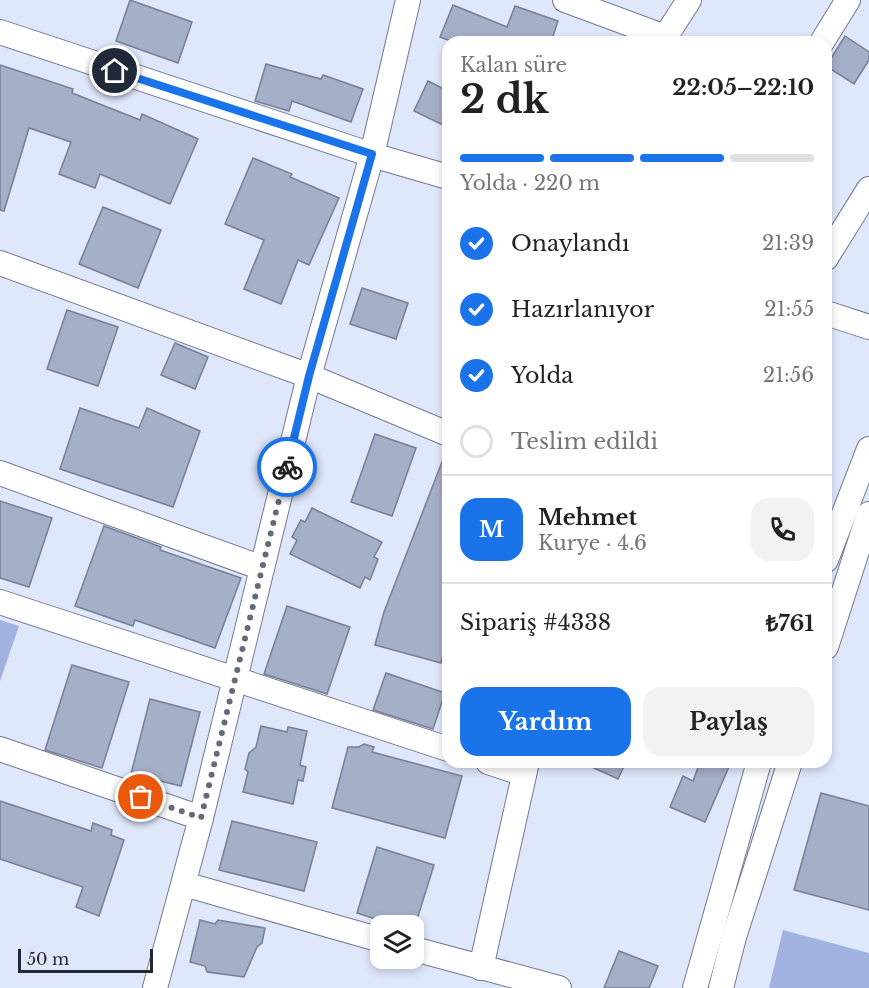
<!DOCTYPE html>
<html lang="tr">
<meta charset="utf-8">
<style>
body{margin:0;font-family:"Libre Baskerville",serif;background:#f2f2f2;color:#222;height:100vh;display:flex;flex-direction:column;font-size:22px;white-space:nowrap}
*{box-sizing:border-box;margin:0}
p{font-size:20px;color:#767676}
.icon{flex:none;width:33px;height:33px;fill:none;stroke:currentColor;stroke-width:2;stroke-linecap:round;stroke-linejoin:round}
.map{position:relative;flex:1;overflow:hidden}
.sheet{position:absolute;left:442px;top:36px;width:390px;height:732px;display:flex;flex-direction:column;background:#fff;border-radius:18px;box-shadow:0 3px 9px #0003}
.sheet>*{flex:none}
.controls{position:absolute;left:370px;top:915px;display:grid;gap:12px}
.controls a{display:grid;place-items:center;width:54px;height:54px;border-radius:12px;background:#fff;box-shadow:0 3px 9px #0003;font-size:30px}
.scale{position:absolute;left:18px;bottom:15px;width:135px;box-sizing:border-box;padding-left:6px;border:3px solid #242731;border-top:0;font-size:16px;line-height:21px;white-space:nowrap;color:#242731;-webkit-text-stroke:4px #dfe7fb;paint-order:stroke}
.pin{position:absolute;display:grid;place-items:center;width:51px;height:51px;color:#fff;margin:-26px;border:3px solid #fff;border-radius:50%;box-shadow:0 2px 6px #0007}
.courier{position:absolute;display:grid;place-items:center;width:60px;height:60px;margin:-30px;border:4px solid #1a73e8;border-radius:50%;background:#fff;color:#222;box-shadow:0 2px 8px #0007}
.head em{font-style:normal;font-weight:800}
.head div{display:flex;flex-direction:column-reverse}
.head{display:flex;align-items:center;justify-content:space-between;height:102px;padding:0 18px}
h1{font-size:39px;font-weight:800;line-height:45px}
.bar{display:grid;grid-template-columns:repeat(4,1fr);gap:9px 6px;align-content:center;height:72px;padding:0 18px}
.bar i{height:8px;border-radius:4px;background:#e0e0e0}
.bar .current{background:#1a73e8}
.bar p{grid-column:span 4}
.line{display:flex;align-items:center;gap:15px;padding:0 18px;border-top:2px solid #e0e0e0}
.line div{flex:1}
.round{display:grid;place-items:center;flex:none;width:63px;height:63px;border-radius:18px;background:#f2f2f2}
ol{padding:0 18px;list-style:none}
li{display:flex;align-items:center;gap:18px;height:66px}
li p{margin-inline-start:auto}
li .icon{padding:6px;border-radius:50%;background:#1a73e8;color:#fff;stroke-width:4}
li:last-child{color:#767676}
li i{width:33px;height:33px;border:3px solid #e0e0e0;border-radius:50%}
.action{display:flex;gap:12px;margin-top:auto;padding:12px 18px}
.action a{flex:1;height:69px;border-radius:18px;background:#1a73e8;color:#fff;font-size:24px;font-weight:800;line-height:69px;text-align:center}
.action a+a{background:#f2f2f2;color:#222}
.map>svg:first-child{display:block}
.green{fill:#a2b2e0}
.building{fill:#a6afc8;stroke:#767f96;stroke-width:1.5}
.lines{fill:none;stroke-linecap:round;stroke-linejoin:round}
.minor-casing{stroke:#727a91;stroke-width:26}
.minor{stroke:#fff;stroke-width:24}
.done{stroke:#656a78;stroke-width:6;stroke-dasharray:0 10.8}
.route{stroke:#1a73e8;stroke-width:8}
</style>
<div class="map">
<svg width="869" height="988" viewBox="0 0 869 988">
<rect width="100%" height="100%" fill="#dfe7fb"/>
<g class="green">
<polygon points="0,620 19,626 0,681"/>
<polygon points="783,930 869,953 869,988 769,988"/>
</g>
<g class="building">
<polygon points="130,0 192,22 178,63 116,41"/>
<polygon points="453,5 507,27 515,6 558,21 551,42 453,42 440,37"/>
<polygon points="845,36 869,52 869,60 854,84 826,66"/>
<polygon points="266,64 321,79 323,75 363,89 351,122 292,101 289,111 255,101"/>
<polygon points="0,65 73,89 72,93 140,120 142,114 198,139 170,204 100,174 95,188 59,174 71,142 29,128 4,211 0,210"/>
<polygon points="428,81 448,91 448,118 445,126 414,111"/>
<polygon points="253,158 292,174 290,177 339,198 309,265 298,260 281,304 244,289 264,240 225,224"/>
<polygon points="103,207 161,230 138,288 79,264"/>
<polygon points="362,288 408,303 396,339 350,324"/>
<polygon points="67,310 118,327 98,386 47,369"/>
<polygon points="175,343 208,357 195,389 161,375"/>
<polygon points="80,408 139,428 147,408 200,431 173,507 60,469"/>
<polygon points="375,434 416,448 392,516 351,502"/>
<polygon points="447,449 448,635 441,663 375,645 384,612"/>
<polygon points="0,501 52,518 29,587 0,578"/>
<polygon points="312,508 382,542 374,557 378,559 370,580 365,577 360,588 290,554 297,540 292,537 301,520 305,522"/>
<polygon points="104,526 161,547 160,550 241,578 215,648 135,620 133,626 75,606"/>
<polygon points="287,606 350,627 327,694 264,674"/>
<polygon points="72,665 129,682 102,768 45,750"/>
<polygon points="386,673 445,693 433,729 373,710"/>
<polygon points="150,699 200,712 181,786 131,774"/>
<polygon points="261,726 287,732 288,727 307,731 300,765 306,767 303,781 298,780 293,804 243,792 248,772 245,769 249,753 256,747"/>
<polygon points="364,744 374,747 372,752 462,776 445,838 332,808 348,747 359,747"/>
<polygon points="581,762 626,762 618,779"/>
<polygon points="700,762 731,762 705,822 670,807 683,776 693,781"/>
<polygon points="821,793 869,806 869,910 794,890"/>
<polygon points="0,801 91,831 93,823 112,830 111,835 124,840 99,916 76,907 83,887 0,859"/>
<polygon points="232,821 317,842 304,891 219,870"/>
<polygon points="377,847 434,865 415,926 397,926 357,913"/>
<polygon points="200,920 215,924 218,920 265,928 262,943 257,947 244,977 207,972 205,966 190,962"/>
<polygon points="619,951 658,966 649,988 604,988"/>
</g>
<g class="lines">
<g class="minor-casing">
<g id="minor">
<polyline points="565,0 665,37"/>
<polyline points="0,32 372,155 448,177"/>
<polyline points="662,42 689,0"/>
<polyline points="822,42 848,0"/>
<polyline points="826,258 869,189"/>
<polyline points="0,263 309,376 448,434"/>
<polyline points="826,313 869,327"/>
<polyline points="0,473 262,568"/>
<polyline points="826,560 869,449"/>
<polyline points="0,602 448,749"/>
<polyline points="826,647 869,514"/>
<polyline points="0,749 201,818"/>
<polyline points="488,762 524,774"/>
<polyline points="184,884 381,940"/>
<polyline points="414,949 559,988"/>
<polyline points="481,968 527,762"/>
<polyline points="155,988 201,818 309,376 372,155 408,0"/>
<polyline points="695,988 759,762"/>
<polyline points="721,988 734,937 790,762"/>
</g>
</g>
<use href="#minor" class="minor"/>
</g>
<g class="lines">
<polyline class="done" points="141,797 201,818 287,467"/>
<polyline class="route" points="115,71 372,154 309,376 287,467"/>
</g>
</svg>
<div class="controls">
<a><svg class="icon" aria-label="layers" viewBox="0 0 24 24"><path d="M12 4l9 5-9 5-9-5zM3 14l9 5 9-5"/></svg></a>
</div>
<div class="scale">50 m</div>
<div class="pin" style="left:141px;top:797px;background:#ea580c"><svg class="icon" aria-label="bag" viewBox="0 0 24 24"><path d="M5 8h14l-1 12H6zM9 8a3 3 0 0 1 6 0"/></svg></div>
<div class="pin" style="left:115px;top:71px;background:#1f2937"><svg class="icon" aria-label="home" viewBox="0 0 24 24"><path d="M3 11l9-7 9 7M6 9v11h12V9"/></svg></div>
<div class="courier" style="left:287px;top:467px"><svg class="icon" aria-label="bike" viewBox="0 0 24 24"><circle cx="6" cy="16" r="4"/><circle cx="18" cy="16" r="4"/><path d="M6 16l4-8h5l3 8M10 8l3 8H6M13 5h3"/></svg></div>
<section class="sheet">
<div class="head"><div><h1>2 dk</h1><p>Kalan süre</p></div><em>22:05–22:10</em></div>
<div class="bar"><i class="current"></i><i class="current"></i><i class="current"></i><i></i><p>Yolda · 220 m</p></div>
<ol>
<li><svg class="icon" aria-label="check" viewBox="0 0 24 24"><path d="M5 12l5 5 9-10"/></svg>Onaylandı<p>21:39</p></li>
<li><svg class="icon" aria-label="check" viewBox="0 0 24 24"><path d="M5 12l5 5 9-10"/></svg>Hazırlanıyor<p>21:55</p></li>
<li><svg class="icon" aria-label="check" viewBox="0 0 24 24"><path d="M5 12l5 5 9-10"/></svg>Yolda<p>21:56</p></li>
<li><i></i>Teslim edildi</li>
</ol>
<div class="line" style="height:108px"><b class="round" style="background:#1a73e8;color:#fff">M</b><div><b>Mehmet</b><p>Kurye · 4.6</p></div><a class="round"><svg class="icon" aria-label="phone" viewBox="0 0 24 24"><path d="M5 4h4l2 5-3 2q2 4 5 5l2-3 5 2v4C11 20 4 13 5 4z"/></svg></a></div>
<div class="line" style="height:78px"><div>Sipariş #4338</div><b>₺761</b></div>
<div class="action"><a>Yardım</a><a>Paylaş</a></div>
</section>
</div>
